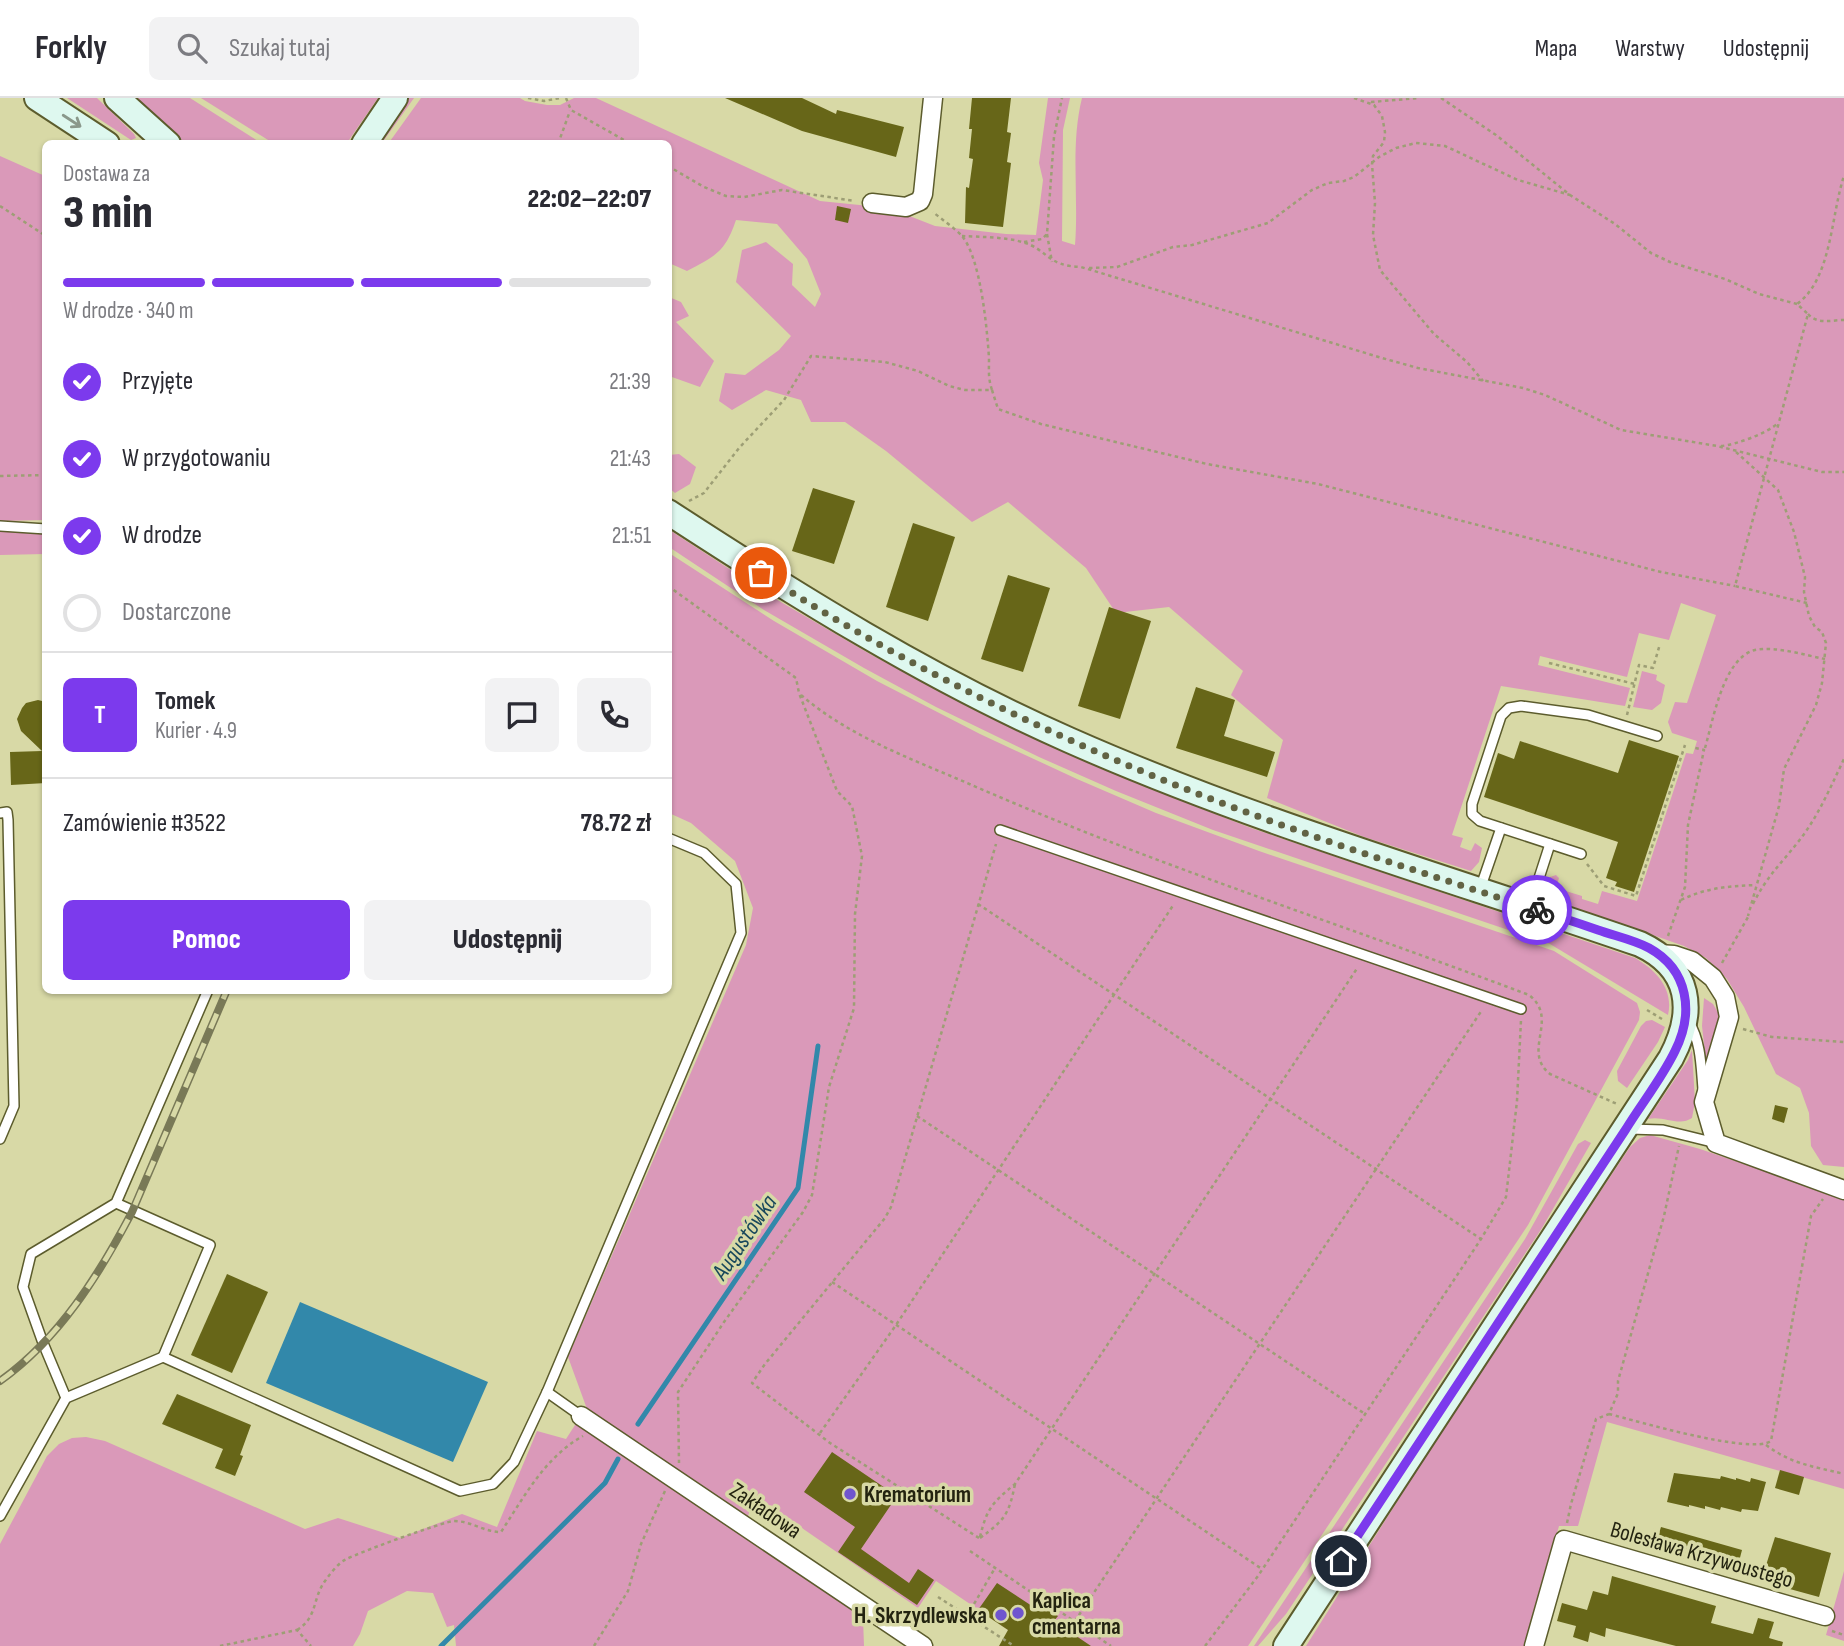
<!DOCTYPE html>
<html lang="pl">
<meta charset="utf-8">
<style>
body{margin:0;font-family:"Sofia Sans Condensed",sans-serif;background:#f2f2f3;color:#2b2b33;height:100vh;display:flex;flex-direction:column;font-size:26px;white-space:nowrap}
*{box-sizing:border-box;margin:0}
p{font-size:23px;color:#7c7c81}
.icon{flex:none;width:38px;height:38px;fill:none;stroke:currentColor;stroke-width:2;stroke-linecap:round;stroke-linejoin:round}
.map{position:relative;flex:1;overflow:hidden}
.details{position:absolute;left:42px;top:42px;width:630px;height:854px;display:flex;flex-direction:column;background:#fff;border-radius:10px;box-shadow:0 2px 5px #0004}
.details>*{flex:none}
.pin{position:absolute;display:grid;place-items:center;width:60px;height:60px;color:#fff;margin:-30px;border:4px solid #fff;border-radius:50%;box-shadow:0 2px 7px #0007}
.courier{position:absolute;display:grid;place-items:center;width:70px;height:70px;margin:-35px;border:5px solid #7c3aed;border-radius:50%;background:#fff;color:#222;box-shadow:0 2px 9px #0007}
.summary em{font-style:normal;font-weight:800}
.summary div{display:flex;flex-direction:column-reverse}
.summary{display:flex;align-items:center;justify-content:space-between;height:119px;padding:0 21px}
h1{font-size:46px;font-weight:800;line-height:52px}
.bar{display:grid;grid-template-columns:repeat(4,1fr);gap:10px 7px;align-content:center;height:84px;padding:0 21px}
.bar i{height:9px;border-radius:5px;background:#e1e1e2}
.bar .on{background:#7c3aed}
.bar p{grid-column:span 4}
.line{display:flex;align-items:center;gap:18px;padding:0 21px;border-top:2px solid #e1e1e2}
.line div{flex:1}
.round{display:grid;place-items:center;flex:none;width:74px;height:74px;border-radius:10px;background:#f2f2f3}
ol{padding:0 21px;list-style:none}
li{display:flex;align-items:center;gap:21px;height:77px}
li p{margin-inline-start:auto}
li .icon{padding:7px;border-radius:50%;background:#7c3aed;color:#fff;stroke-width:4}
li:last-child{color:#7c7c81}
li i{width:38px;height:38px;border:4px solid #e1e1e2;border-radius:50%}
.action{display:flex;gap:14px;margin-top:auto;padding:14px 21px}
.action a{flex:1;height:80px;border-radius:10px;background:#7c3aed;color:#fff;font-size:28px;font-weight:800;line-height:80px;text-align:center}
.action a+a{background:#f2f2f3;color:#2b2b33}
header{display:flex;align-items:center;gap:42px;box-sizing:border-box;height:98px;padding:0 35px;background:#fff;border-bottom:2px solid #e1e1e2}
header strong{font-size:33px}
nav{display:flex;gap:38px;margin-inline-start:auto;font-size:24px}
.search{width:490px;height:63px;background:#f2f2f3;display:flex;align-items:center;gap:18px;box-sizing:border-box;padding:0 24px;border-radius:10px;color:#7c7c81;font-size:26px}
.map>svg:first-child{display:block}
.green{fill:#da99b9}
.water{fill:#3288aa}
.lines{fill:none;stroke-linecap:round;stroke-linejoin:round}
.stream{stroke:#3288aa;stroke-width:5}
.building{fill:#676618}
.lane-casing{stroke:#5c5c2d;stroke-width:12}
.street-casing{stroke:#5c5c2d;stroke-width:21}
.secondary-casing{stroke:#5c5c2d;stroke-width:28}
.path{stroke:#9d9e75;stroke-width:2.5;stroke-dasharray:3.5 3.5;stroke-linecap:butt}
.lane{stroke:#fff;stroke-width:9}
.street{stroke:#fff;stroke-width:18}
.secondary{stroke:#def8ef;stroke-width:24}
.rail-casing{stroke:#797957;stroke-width:8}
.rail{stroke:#d8d9a6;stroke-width:5;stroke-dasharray:16;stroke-linecap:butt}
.oneway{stroke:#8a988b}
.done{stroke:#626344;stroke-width:7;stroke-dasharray:0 12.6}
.route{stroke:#7c3aed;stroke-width:9}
.poi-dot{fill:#6f55ce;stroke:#d8d9a6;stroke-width:2.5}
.labels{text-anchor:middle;stroke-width:7;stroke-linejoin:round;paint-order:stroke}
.poi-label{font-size:23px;font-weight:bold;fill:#232310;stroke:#d8d9a6;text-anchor:start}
.street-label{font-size:23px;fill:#232310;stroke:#d8d9a6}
.water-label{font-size:24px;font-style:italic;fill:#19485b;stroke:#d8d9a6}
</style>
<header>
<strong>Forkly</strong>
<div class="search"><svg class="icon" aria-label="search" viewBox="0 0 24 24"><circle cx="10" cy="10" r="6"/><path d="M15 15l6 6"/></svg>Szukaj tutaj</div>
<nav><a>Mapa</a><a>Warstwy</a><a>Udostępnij</a></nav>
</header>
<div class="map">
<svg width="1844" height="1548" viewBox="0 0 1844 1548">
<rect width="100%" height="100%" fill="#d8d9a6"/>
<g class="green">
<polygon points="67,0 97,0 134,36 136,40 131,42"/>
<polygon points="137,0 190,0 261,45 185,45"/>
<polygon points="201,0 378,0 347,45 273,45"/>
<polygon points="405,0 414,0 382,45 373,46"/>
<path d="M421,0H520L525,3L547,7H560L574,0H596L820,103L889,110L935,128L1006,136L1036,137L1043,82L1039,65L1048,0H1070L1063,32L1062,143L1075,147C1079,98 1070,48 1082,0H1844V1069L1823,1067L1811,1048L1809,1015L1800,990L1776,976L1744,909L1727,881L1706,860L1684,848L1553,802L1546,794L1550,779L1556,777L1559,780L1556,790L1582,798V801L1598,806L1602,793L1637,803L1686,655L1693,656L1697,643L1672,635L1668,624L1675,604L1687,605L1716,517L1681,505L1669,542L1639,535L1627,579L1540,558L1538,567L1630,590L1625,608L1501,588L1452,737L1463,740L1460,749L1471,753L1475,745L1482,750L1479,764L1471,773L1364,739L1267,700L1283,642L1231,597L1243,573L1169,509L1116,515L1086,470L1008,404L972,424L886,353L845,324H811L801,302L766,292L732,312L719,303L725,275L745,277L779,252L791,238L736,184L742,152L766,144L793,166L792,187L815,209L821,196L807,161L777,126L736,122C725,154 717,157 687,173L669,165L668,46H388Z"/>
<polygon points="0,58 45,78 45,422 0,423"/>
<polygon points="669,199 681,204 689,218 676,224 714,263 700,289 669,278"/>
<polygon points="679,356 696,369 690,386 675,395 669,390 669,357"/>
<path d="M668,431L774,500L870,556L963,606L1102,671L1251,730L1635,860C1656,872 1674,891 1668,917L1550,846L1213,732L1116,693L1039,659L936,609L864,570L764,512L669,449Z"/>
<polygon points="0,432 45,436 45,456 0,457"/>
<polygon points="669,455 774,523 877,583 980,636 1077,681 1156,715 1259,753 1554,853 1637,905 1640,914 1639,922 1528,1127 1248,1548 1032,1548 936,1483 918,1510 754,1397 747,1422 587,1311 568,1259 746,847 753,810 735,763 691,725 669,715"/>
<polygon points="1642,573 1657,577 1656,582 1665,587 1661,605 1652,612 1633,609"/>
<polygon points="1704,900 1713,906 1720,918 1717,936 1706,964 1702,928"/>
<polygon points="1652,922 1665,929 1658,944 1627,990 1618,983 1617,973 1641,928 1646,923"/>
<path d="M1692,952L1695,1004L1692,1020C1679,1029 1663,1017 1648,1021L1688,962Z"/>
<polygon points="1650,1037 1700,1051 1844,1100 1844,1391 1607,1324 1578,1428 1559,1428 1524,1548 1306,1548 1458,1307 1630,1049 1640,1040"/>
<polygon points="1585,1042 1591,1045 1542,1130 1286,1516 1258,1548 1254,1548 1525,1141 1578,1046"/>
<polygon points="577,1324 633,1356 863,1520 864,1548 456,1548 454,1527 447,1529 433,1495 407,1493 368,1513 360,1536 353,1548 0,1548 0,1446 47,1358 59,1346 72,1340 86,1339 105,1343 305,1431 338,1420 400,1440 462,1416 497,1429 537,1333 566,1341"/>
<polygon points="1844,1473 1844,1543 1826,1537"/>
</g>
<polygon class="water" points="300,1204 488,1284 453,1364 266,1285"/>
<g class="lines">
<g class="stream">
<polyline points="638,1326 798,1090 818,948"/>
<polyline points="441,1548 605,1385 618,1361"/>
</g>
</g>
<g class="building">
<polygon points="725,0 802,0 836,16 837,12 904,29 896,59 802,33"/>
<polygon points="972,0 1011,0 1007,34 1011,35 1007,64 1011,65 1003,129 965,125 966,89 969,90 973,61 969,60 972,31 969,31"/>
<polygon points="837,108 851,111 848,125 835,122"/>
<polygon points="813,390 855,403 834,466 792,453"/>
<polygon points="913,425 955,439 928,523 886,509"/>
<polygon points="1008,477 1050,490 1023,574 981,561"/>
<polygon points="1109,509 1151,523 1120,621 1078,608"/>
<polygon points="1196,589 1235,602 1224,638 1275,654 1267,679 1176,650"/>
<polygon points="38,602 46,604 46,685 11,687 10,654 42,653 21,633 17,621 22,610 26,605"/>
<polygon points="1629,642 1679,658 1634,794 1615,788 1617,784 1606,780 1618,744 1484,699 1498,655 1514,661 1520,643 1618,675"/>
<polygon points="1775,1007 1788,1010 1784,1025 1772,1021"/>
<polygon points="227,1176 268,1194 232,1275 191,1257"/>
<polygon points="177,1296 251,1327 240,1357 243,1358 235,1378 215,1370 223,1351 162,1326"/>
<polygon points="832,1354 897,1398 861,1451 909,1485 918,1471 934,1482 917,1507 838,1454 855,1429 804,1394"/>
<polygon points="1780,1372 1804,1379 1799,1397 1775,1390"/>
<polygon points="1674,1375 1720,1381 1721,1378 1736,1382 1736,1380 1750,1384 1751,1380 1766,1384 1758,1413 1742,1411 1741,1414 1721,1409 1720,1412 1705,1408 1705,1411 1689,1407 1689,1409 1667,1404"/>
<polygon points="1661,1429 1742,1452 1736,1475 1654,1452"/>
<polygon points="1775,1439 1831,1455 1819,1499 1761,1483"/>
<polygon points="1612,1478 1716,1508 1711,1525 1753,1536 1758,1520 1774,1524 1769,1540 1783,1544 1782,1548 1676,1548 1606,1530 1605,1539 1590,1534 1588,1544 1573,1539 1576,1528 1557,1523 1562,1505 1587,1512 1593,1493 1608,1497"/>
<polygon points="997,1485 1032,1508 1036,1503 1058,1518 1054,1523 1091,1548 999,1548 1008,1532 978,1512"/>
</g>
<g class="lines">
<g class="lane-casing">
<g id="lane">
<polyline points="0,428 46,431"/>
<polyline points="0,715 7,714 8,722 14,1008 0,1041"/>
<polyline points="1000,732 1521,911"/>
<polyline points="1581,756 1480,723 1472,716 1472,706 1501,618 1509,610 1521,608 1588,617 1657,638"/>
<polyline points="1480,791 1501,730"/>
<polyline points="1530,808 1550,746"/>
<path d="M1689,924C1701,944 1701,968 1703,991"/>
<polyline points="1629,1031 1663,1032 1716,1045"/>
<polyline points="116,1105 210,1147 163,1259"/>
<polyline points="547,1294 581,1318"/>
<polyline points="66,1300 43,1245 23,1189 31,1156 116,1105 208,892"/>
<polyline points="0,1418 66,1300 163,1259 460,1393 493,1386 514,1364 547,1294 741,835 736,786 704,755 668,740"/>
</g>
</g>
<g class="street-casing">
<g id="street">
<polyline points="872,105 906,109 920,103 923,96 933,0"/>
<polyline points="1657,856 1674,857 1692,863 1713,880 1725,899 1729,919 1704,1004 1716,1045 1844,1092"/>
<polyline points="581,1318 923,1548"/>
<polyline points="1534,1548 1564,1442 1825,1518"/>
</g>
</g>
<g class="secondary-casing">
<g id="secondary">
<polyline points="37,0 107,46"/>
<polyline points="117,0 168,46"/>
<polyline points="364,46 395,0"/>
<path d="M668,414C797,498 928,580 1069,642C1254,724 1449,780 1640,846C1691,870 1696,913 1671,960L1286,1548"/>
</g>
</g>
<g class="path">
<polyline points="528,0 544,3 560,0"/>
<polyline points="566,0 571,12 631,46"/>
<polyline points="1354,0 1374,7 1382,18 1385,34 1384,44 1373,58 1372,66 1375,105 1373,137 1380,172 1434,236 1467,264 1483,283"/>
<polyline points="1441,0 1496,37 1570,97 1615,126 1651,155 1670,164 1725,181 1759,196 1797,206"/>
<polyline points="1371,4 1419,0"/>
<polyline points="558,46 570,13"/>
<polyline points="668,68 704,89 726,98 744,99 782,92 855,103"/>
<polyline points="0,108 46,138"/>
<polyline points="1047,136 1052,164"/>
<path d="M962,138C980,139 1006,139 1022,144C1048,151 1046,168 1081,169L1382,260L1418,270L1523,290L1545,297L1621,332L1717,348L1822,374H1844"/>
<polyline points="1024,144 1042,141 1047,136 1054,39 1062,0"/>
<polyline points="1089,170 1117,169 1173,149 1192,147 1268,125 1312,92 1328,85 1344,83 1354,79 1379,59 1396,50 1416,45 1445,48 1518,82 1570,97"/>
<path d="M1808,216C1818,227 1831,222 1844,222"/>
<polyline points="992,292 998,311 1041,326 1207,366 1318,386 1661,474 1735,488"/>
<path d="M1721,348C1735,347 1768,335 1778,325"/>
<polyline points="1736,354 1778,392 1794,434 1805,479 1804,494 1809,518 1815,529 1822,534 1826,545 1822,585 1816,607 1784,671 1779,708 1748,818"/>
<polyline points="0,378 46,377"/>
<path d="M689,403L704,395L739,350L784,302L811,258L885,264L918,273L949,288L965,292H992C988,280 989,272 989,260C987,231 981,161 962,138C956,131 941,121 933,114"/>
<polyline points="668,488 796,580 799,595 837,693 852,708 862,758 855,816 854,910 829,989 812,1097 803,1114 724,1224 678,1294 679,1365"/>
<path d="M1807,505L1735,488L1808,216L1797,206C1832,181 1831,116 1844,78"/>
<polyline points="1549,565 1635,586"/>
<path d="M801,597C851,640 915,662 974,688C1155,767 1344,827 1529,897C1560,921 1521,953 1550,976L1617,1006"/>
<polyline points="1627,617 1639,567 1653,570 1660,546"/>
<path d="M1705,650C1713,623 1723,560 1755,552C1777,548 1804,557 1825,561"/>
<polyline points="1587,766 1604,788 1636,798 1685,647"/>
<path d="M1681,802C1705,790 1729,788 1756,787"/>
<polyline points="978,806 1481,1141"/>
<path d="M1753,806C1767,778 1780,767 1798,744C1818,719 1830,690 1844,661"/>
<polyline points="1668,838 1685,789 1688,727 1704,652 1695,650"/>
<polyline points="1722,865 1748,819"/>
<polyline points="1647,912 1662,921"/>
<polyline points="1743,931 1772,939 1844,944"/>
<polyline points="917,1018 1365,1316"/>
<polyline points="832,1184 1262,1471"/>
<path d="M1609,1316C1637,1323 1751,1357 1771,1343L1811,1118L1823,1101"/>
<polyline points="820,1335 896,1227 1174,806"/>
<path d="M1766,1347C1793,1367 1813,1368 1844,1376"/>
<polyline points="1567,1425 1571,1406 1596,1321 1609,1316 1618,1295 1618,1283 1664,1118 1679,1048"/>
<path d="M980,1439C987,1410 992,1405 1015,1386L1358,869"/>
<polyline points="979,1440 830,1345 752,1285 765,1266 885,1120 891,1109 996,746"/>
<path d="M980,1440C1005,1422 1009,1416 1015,1386"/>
<polyline points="970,1453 1111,1548"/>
<polyline points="938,1499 1014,1548"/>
<polyline points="967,1518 995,1470"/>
<polyline points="1075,1523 1482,912"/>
<path d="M297,1532C318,1519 312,1501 325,1483C330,1476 337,1467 343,1463C351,1457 445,1423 454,1423C471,1423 484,1434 501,1434C524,1399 545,1359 583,1338"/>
<polyline points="1832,1533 1844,1537"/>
<polyline points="220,1548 297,1532 311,1548"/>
<polyline points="594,1548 628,1493 641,1446 665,1393"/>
<polyline points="1205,1548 1258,1478 1481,1141 1506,1099 1517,1003 1521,922"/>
</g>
<use href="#lane" class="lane"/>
<use href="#street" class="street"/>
<use href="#secondary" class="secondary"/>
<g class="rail-casing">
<path id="rail" d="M0,1283C59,1241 99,1177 132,1114L227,892"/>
</g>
<use href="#rail" class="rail"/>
</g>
<defs><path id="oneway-shaft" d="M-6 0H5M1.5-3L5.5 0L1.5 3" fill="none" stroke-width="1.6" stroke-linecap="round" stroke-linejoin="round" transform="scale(1.75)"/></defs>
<use class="oneway" href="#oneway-shaft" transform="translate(72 23) rotate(33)"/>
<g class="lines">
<path class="done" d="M761,475C884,555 1016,621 1151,677C1277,729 1408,770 1537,812"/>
<path class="route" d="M1341,1463L1626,1031C1642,1005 1662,980 1675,953C1694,915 1689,872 1649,850C1634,842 1615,838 1598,832C1578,825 1557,818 1537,812"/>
</g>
<g class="poi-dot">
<circle cx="850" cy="1396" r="7"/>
<circle cx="1018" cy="1515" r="7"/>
<circle cx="1001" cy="1517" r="7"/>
</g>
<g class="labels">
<g class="poi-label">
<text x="864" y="1404">Krematorium</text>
<text x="1032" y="1510">Kaplica<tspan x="1032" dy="26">cmentarna</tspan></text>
<text x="987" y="1525" text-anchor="end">H. Skrzydlewska</text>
</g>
<g class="street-label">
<text transform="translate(766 1412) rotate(34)" y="8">Zakładowa</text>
<text transform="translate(1702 1456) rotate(16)" y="8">Bolesława Krzywoustego</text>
</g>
<g class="water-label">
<text transform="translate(744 1139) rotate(-56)" y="8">Augustówka</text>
</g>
</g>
</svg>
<div class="pin" style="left:761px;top:475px;background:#ea580c"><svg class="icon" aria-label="bag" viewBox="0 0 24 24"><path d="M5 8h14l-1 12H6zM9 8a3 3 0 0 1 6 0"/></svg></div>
<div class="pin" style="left:1341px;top:1463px;background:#1f2937"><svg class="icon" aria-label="home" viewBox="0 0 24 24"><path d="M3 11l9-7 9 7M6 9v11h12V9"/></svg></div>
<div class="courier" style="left:1537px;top:812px"><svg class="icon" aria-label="bike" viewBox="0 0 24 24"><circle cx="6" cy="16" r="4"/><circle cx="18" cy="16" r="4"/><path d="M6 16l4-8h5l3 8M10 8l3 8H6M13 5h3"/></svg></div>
<section class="details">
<div class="summary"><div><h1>3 min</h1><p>Dostawa za</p></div><em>22:02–22:07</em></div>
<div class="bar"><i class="on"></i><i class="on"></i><i class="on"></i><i></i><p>W drodze · 340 m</p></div>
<ol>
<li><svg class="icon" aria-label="check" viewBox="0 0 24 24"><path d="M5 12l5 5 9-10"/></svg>Przyjęte<p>21:39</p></li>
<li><svg class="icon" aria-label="check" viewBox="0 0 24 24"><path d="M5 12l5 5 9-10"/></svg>W przygotowaniu<p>21:43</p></li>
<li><svg class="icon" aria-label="check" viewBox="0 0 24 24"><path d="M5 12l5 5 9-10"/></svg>W drodze<p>21:51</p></li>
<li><i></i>Dostarczone</li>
</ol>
<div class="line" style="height:126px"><b class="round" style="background:#7c3aed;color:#fff">T</b><div><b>Tomek</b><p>Kurier · 4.9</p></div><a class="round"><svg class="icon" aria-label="chat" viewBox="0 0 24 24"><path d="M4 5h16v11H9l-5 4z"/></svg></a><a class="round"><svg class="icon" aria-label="phone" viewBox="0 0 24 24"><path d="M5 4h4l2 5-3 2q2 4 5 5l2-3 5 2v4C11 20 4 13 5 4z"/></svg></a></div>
<div class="line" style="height:91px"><div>Zamówienie #3522</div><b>78.72 zł</b></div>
<div class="action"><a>Pomoc</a><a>Udostępnij</a></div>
</section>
</div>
